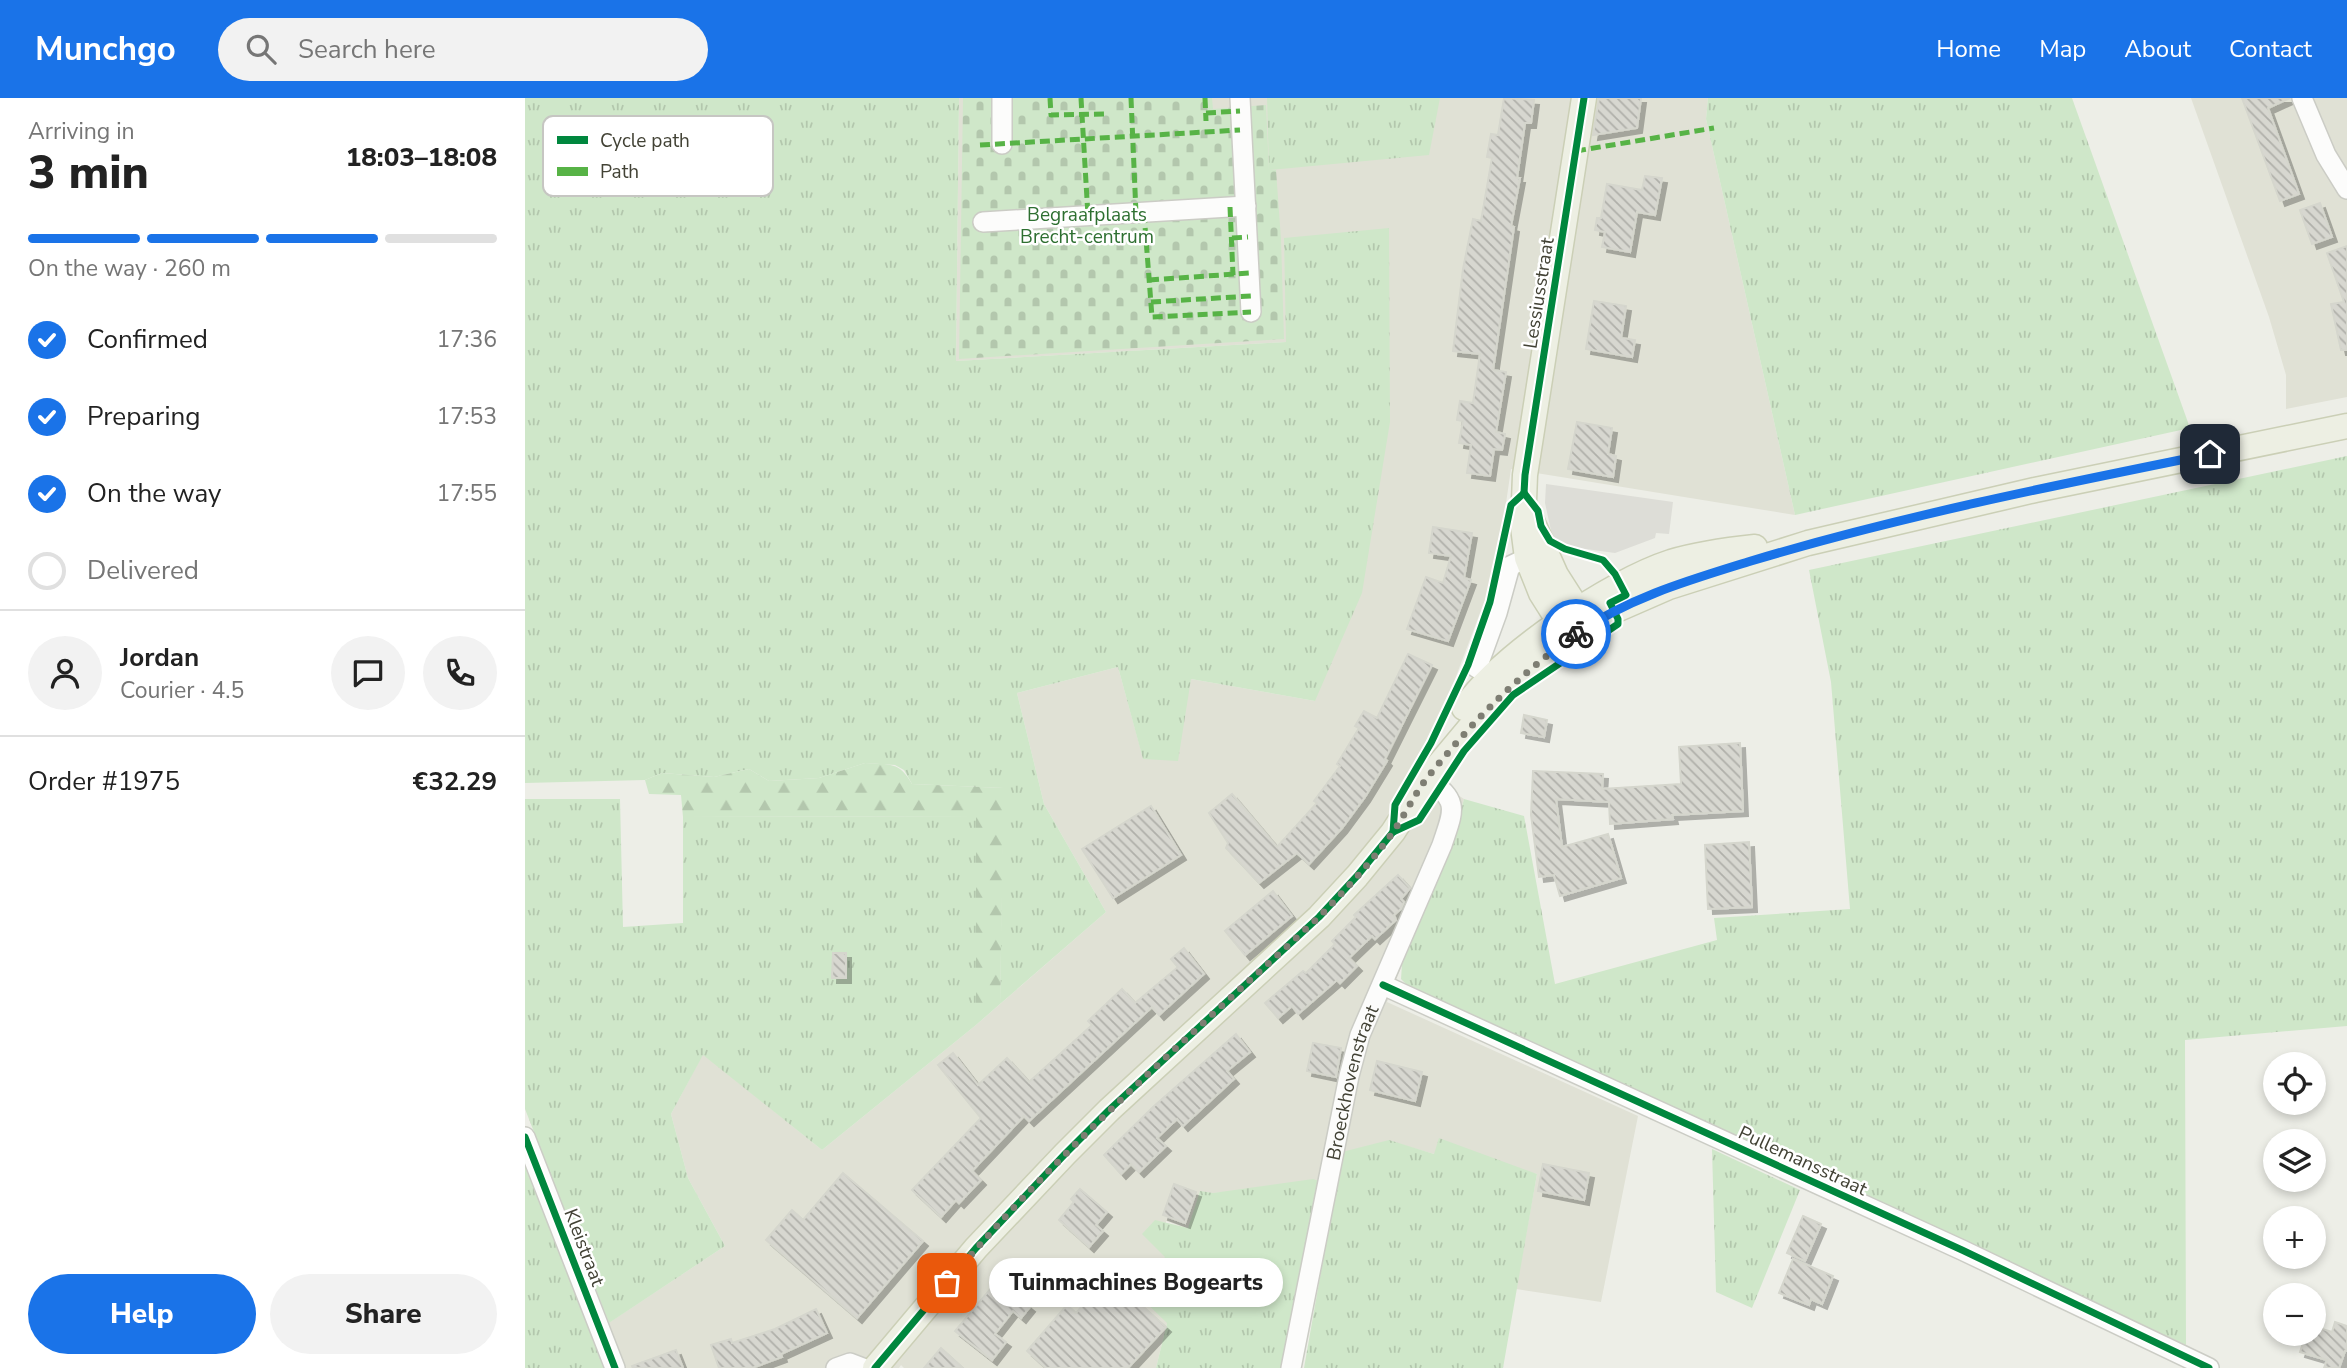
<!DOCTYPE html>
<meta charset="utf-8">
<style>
body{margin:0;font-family:"Nunito Sans",sans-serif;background:#f2f2f2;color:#222;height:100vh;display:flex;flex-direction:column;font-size:26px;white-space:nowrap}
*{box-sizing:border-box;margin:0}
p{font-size:23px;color:#767676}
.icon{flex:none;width:38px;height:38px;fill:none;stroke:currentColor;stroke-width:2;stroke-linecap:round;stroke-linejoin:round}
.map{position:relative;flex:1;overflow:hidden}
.drawer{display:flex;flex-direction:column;background:#fff;width:525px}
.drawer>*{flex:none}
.buttons{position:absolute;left:1738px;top:954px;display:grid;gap:14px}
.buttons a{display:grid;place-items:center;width:63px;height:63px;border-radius:50%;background:#fff;box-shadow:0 4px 10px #0003;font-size:35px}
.pin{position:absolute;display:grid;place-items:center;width:60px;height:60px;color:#fff;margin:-30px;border-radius:14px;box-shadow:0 4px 10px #0006}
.courier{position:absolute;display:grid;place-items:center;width:70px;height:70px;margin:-35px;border:5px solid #1a73e8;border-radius:50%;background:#fff;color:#222;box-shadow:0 2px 9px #0007}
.bubble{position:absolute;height:49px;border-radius:24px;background:#fff;box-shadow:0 4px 10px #0003;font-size:23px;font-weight:800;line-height:49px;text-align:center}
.summary em{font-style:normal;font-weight:800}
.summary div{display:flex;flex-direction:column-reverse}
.summary{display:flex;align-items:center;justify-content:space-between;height:119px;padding:0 28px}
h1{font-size:46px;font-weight:800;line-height:52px}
.bar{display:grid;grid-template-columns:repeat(4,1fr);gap:10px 7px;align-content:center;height:84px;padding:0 28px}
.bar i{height:9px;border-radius:5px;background:#e0e0e0}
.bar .on{background:#1a73e8}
.bar p{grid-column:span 4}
.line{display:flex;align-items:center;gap:18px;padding:0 28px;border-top:2px solid #e0e0e0}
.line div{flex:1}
.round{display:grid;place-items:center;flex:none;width:74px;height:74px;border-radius:37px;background:#f2f2f2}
ol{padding:0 28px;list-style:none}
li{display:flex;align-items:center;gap:21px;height:77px}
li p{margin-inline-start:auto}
li .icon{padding:7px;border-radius:50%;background:#1a73e8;color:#fff;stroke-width:4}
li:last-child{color:#767676}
li i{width:38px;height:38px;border:4px solid #e0e0e0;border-radius:50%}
.primary-button{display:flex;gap:14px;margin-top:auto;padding:14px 28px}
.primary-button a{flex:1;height:80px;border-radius:42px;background:#1a73e8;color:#fff;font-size:28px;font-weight:800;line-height:80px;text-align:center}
.primary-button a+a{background:#f2f2f2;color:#222}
header{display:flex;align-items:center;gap:42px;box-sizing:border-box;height:98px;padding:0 35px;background:#1a73e8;color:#fff}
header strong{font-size:33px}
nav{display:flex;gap:38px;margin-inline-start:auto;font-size:24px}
.search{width:490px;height:63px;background:#f2f2f2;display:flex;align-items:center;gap:18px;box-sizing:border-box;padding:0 24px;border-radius:38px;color:#767676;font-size:26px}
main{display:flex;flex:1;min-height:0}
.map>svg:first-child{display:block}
.residential{fill:#e0e1d5}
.grass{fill:url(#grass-tufts)}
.forest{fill:url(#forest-firs)}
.cemetery{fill:url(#cemetery-stones)}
.parking{fill:#ddddd7}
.building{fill:url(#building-back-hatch);stroke:#d5d6cd;stroke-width:2;filter:url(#shadow)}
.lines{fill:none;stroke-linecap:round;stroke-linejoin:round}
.minor-casing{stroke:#cbccc5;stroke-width:22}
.major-casing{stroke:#cbcfb6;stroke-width:27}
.minor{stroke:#fcfcfb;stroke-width:19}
.major{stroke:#edefe3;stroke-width:24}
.quiet{stroke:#57b346;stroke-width:5;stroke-dasharray:10 5;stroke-linecap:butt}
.cycleway-casing{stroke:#fff;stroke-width:11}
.cycleway{stroke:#00873e;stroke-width:7}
.done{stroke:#7e7e73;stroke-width:7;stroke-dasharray:0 12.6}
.route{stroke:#1a73e8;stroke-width:9}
.labels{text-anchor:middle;stroke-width:5;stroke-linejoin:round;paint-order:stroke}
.park-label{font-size:19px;fill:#2d6f30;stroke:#fff}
.street-label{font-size:19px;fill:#424235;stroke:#fff}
.key{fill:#fff;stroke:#c6c6c2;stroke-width:2}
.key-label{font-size:19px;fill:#424235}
</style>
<header>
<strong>Munchgo</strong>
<div class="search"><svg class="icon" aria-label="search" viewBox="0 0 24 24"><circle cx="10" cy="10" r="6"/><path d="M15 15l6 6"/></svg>Search here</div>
<nav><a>Home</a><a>Map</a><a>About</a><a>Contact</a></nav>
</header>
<main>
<section class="drawer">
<div class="summary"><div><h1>3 min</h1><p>Arriving in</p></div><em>18:03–18:08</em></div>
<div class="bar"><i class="on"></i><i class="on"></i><i class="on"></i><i></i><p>On the way · 260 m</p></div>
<ol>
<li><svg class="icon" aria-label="check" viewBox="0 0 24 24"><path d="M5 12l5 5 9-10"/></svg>Confirmed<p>17:36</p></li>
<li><svg class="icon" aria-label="check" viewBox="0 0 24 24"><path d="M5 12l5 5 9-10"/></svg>Preparing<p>17:53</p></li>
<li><svg class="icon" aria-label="check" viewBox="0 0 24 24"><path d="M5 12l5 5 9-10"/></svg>On the way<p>17:55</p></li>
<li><i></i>Delivered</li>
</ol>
<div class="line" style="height:126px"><a class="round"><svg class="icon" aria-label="person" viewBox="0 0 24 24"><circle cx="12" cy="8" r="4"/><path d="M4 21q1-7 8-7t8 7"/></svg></a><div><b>Jordan</b><p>Courier · 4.5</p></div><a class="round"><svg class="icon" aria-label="chat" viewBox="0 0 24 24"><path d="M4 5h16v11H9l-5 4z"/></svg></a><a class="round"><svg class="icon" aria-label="phone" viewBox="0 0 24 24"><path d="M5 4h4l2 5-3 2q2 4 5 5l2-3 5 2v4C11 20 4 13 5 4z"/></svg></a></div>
<div class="line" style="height:91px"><div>Order #1975</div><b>€32.29</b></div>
<div class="primary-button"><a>Help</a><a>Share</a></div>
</section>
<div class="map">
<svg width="1822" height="1270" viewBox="0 0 1822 1270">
<defs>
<pattern id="grass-tufts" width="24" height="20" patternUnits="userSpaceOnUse" patternTransform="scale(1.75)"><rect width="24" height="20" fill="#cfe7c9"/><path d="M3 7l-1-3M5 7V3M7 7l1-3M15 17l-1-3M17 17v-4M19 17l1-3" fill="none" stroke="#b3c7ad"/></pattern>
<pattern id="forest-firs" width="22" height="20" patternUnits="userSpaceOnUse" patternTransform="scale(1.75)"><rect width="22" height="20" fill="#cfe7c9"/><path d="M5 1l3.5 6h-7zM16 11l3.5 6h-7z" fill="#b3c7ad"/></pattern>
<pattern id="cemetery-stones" width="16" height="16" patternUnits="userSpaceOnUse" patternTransform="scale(1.75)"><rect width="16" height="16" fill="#cfe7c9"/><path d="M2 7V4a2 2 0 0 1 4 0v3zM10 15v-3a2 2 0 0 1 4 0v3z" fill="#b3c7ad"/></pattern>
<pattern id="building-back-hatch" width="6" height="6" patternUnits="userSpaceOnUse" patternTransform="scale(1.75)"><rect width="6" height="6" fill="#d7d7d0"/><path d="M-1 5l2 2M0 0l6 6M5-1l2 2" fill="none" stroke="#b0b0aa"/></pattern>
<filter id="shadow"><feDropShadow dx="5" dy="5" stdDeviation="0" flood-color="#0004"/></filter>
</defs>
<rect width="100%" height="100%" fill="#edeee7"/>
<g class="residential">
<polygon points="434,0 1183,0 1181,21 1270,417 986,371 980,412 961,499 930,581 889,668 939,701 928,742 862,904 1113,1018 1076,1204 991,1191 1012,1076 909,1056 864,1043 811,1088 688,1095 675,1094 663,1131 641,1123 642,1225 631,1270 379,1270 376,1267 374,1270 83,1270 70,1234 200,1148 163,1080 146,1016 178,956 297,1052 451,927 581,814 519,706 492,595 593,569 618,660 666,581 790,603 762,244 431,263"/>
<polygon points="1666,0 1822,0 1822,299 1761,311 1761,277 1744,219"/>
</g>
<g class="grass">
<polygon points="0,0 434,0 431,263 761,244 759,140 864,130 865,324 837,495 790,603 666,581 653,663 618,661 593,569 492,595 519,706 581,814 475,906 478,690 387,686 379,672 370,667 340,665 294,680 244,683 224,671 189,679 137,675 120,682 0,685"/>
<polygon points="742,0 915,0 904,57 744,72"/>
<polygon points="1183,0 1547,0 1665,330 1270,417 1181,21"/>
<polygon points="1822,358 1822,928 1660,942 1661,1247 889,894 876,881 877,866 928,742 939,701 999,718 1030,886 1192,842 1189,820 1325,811 1306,584 1284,472"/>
<polygon points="0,701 95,701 98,829 158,825 158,719 452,718 451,927 297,1052 178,957 146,1016 163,1080 200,1148 84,1225 0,1011"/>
<polygon points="914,1040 1012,1076 978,1270 779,1270 817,1054 864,1042 909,1056"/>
<polygon points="1187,1051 1275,1092 1227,1210 1191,1194"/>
<polygon points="0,1066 83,1270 0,1270"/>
<polygon points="788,1081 797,1084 759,1270 631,1270 642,1225 612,1196 640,1159 617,1136 630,1122 663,1130 675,1093 688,1095"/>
</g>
<path class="forest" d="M340,665C365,667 374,663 387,686L479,690L475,906L451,927V718L158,719L156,697L124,696L120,682L137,675L189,679L224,671L244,683L294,680Z"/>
<polygon class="cemetery" points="438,0 687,0 688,11 741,7 744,72 751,72 756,141 759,241 434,261"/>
<polygon class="parking" points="1021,386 1148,404 1144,436 1131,435 1130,440 1090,455 1039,448 1027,437 1020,405"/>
<g class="building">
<polygon points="979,0 1009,2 1006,25 1000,25 992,80 995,80 986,128 989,129 968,272 981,274 971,334 980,336 977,352 969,351 965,378 942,375 946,347 934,345 938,323 932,322 935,303 948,305 955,256 928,253 938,171 948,121 956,123 967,60 962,59 966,36 973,37"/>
<polygon points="1074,0 1116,0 1112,30 1068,37"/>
<polygon points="1717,0 1765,0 1743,10 1774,96 1755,103"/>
<polygon points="1120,78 1137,80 1130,117 1112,114 1105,154 1077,149 1080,134 1070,132 1072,120 1076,120 1082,86 1117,92"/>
<polygon points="1795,105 1807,139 1787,146 1775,112"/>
<polygon points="1822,148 1822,252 1816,252 1806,206 1819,204 1802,155"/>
<polygon points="1069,203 1101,208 1096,240 1110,242 1107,259 1061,251"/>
<polygon points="1052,324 1087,330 1083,356 1091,358 1088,379 1043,371"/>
<polygon points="908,429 947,435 939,480 946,482 923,543 882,531 901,479 918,485 926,458 904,455"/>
<polygon points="883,556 907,567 860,661 862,663 840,699 817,730 784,766 772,755 734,785 701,750 703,745 684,715 707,696 752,749 792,705 789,703 815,668 812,666 834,630 830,628 839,613 852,620"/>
<polygon points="999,617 1022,622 1019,639 996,635"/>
<polygon points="1215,645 1218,713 1147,717 1148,721 1085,726 1084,704 1031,701 1037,749 1083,736 1096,780 1035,798 1029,777 1014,779 1006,717 1008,673 1078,676 1077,691 1156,686 1154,649"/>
<polygon points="626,708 656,757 588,800 557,751"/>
<polygon points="1224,744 1227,809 1183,811 1180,747"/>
<polygon points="873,777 885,790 876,801 879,804 876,811 869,817 871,822 850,841 847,838 824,860 832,868 815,885 812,882 773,916 767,908 753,920 740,905 778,873 781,875 810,846 807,843 831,819 829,817"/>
<polygon points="748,793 767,818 720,857 700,833"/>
<polygon points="659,850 679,876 634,917 627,909 504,1023 499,1018 447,1073 456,1082 434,1105 431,1102 416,1119 387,1092 456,1020 413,967 428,955 453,987 482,960 504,984 567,927 563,923 597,891 610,905 653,869 646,861"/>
<polygon points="308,855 321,855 321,880 307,880"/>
<polygon points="711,936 725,954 702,973 709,981 658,1028 652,1021 632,1040 641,1048 614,1074 606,1066 596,1076 579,1057 628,1009"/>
<polygon points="788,945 816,950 811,979 782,973"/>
<polygon points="852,963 897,974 890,1003 845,992"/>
<polygon points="1018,1066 1064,1075 1059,1102 1013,1093"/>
<polygon points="318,1075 398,1143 332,1220 241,1142 267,1112 278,1122"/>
<polygon points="649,1086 671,1094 660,1125 638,1117"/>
<polygon points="555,1091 582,1114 571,1127 578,1133 564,1149 534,1122 549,1104 546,1101"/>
<polygon points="1278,1118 1296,1126 1280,1163 1262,1155"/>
<polygon points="1268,1161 1308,1178 1297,1206 1286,1201 1284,1207 1254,1195"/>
<polygon points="488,1164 509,1181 494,1200 505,1209 496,1220 488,1213 470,1236 481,1244 467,1262 430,1233"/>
<polygon points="584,1178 641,1229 603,1270 521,1270 502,1253 542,1207 551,1215"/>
<polygon points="291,1211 302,1235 256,1256 257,1259 227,1270 194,1270 186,1247 206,1241 207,1245 250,1231"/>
<polygon points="1810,1224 1822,1228 1822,1253 1820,1253 1814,1270 1799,1270 1802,1262 1775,1254 1781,1236 1788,1236 1788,1228 1807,1234"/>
<polygon points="416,1250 438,1270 399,1270"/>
<polygon points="151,1252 158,1270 108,1270 107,1268"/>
</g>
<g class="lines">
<g class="minor-casing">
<g id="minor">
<polyline points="477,0 477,46"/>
<polyline points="715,0 726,214"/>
<polyline points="1777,0 1801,57 1822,91"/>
<polyline points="458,124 721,108"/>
<polyline points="952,570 972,515 985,468 1002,460"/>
<polyline points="858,887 1437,1152 1684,1270"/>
<polyline points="0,1039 90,1270"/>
<polyline points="311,1270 325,1265 338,1270"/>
<path id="s1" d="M766,1270L824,978L835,937L917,747C928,713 936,703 902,681"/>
</g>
</g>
<g class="major-casing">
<g id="major">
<polyline points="1007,423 1031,477 1054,513 1055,528"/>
<polyline points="1055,533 1035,525 1016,495 1002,460 998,429 1000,377 1059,0"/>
<path d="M939,610C977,557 1084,484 1146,464C1173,456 1202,452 1230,449"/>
<polyline points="350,1270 451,1150 540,1056 584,1012 794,819 832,778 868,734 902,681 963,608 1003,571 1055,533 1089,513 1144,489 1283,445 1510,392 1822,328"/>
</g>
</g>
<use href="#minor" class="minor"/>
<use href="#major" class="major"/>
<g class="quiet">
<polyline points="525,0 526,17 581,16"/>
<polyline points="556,0 563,118"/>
<polyline points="606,0 611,115"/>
<polyline points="680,0 681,23"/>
<polyline points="681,15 715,13"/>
<polyline points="455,47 715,32"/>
<polyline points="1051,53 1189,30"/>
<polyline points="705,109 708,177"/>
<polyline points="619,115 627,219 726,214"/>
<polyline points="707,140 723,139"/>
<polyline points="624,182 725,175"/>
<polyline points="626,204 726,198"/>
</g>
<g class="cycleway-casing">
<g id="cycleway">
<polyline points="999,395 1000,377 1059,0"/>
<polyline points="868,734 870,707 906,645 943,567 965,504 986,407 999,395"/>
<polyline points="858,887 1437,1152 1684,1270"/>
<polyline points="0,1039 90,1270"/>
<polyline points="350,1270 451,1150 540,1056 584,1012 794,819 832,778 868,734 894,722 939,653 988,597 1093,526 1093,521 1085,505 1101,497 1090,476 1078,462 1040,451 1025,443 1016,428 1013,413 999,395"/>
</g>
</g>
<use href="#cycleway" class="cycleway"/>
</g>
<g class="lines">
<path class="done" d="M422,1185C534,1051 666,937 794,819C820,792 846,765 868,734C880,717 889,697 902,680C947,624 992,578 1051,536"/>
<path class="route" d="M1051,536C1105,499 1165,482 1226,463C1376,418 1531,387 1685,356"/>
</g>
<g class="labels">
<g class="park-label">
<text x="562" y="123">Begraafplaats<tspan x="562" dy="22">Brecht-centrum</tspan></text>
</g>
<g class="street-label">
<text transform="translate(1013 195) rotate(-81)" y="7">Lessiusstraat</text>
<text dy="7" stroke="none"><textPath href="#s1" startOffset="292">Broeckhovenstraat</textPath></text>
<text transform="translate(1278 1062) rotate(25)" y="7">Pullemansstraat</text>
<text transform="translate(60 1149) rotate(69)" y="7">Kleistraat</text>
</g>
</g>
<rect x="18" y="18" width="230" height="80" rx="10" class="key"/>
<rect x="32" y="38" width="31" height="8" fill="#00873e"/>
<rect x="32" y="69" width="31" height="9" fill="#57b346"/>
<g class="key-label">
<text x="75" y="49">Cycle path</text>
<text x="75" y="80">Path</text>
</g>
</svg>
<div class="buttons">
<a><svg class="icon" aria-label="locate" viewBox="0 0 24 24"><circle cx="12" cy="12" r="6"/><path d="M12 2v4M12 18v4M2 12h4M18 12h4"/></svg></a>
<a><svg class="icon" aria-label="layers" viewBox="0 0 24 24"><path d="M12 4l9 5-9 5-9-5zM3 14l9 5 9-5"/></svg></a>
<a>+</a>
<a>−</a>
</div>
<div class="pin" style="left:422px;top:1185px;background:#ea580c"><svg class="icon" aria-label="bag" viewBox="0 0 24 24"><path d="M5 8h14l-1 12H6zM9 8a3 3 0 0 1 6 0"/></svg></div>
<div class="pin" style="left:1685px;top:356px;background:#1f2937"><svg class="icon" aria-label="home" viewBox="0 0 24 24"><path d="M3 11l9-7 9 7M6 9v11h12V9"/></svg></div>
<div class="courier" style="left:1051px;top:536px"><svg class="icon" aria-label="bike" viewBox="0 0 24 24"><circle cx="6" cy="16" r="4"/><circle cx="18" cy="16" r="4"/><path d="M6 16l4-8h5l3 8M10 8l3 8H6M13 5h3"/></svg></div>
<div class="bubble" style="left:464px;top:1160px;width:294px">Tuinmachines Bogearts</div>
</div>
</main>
